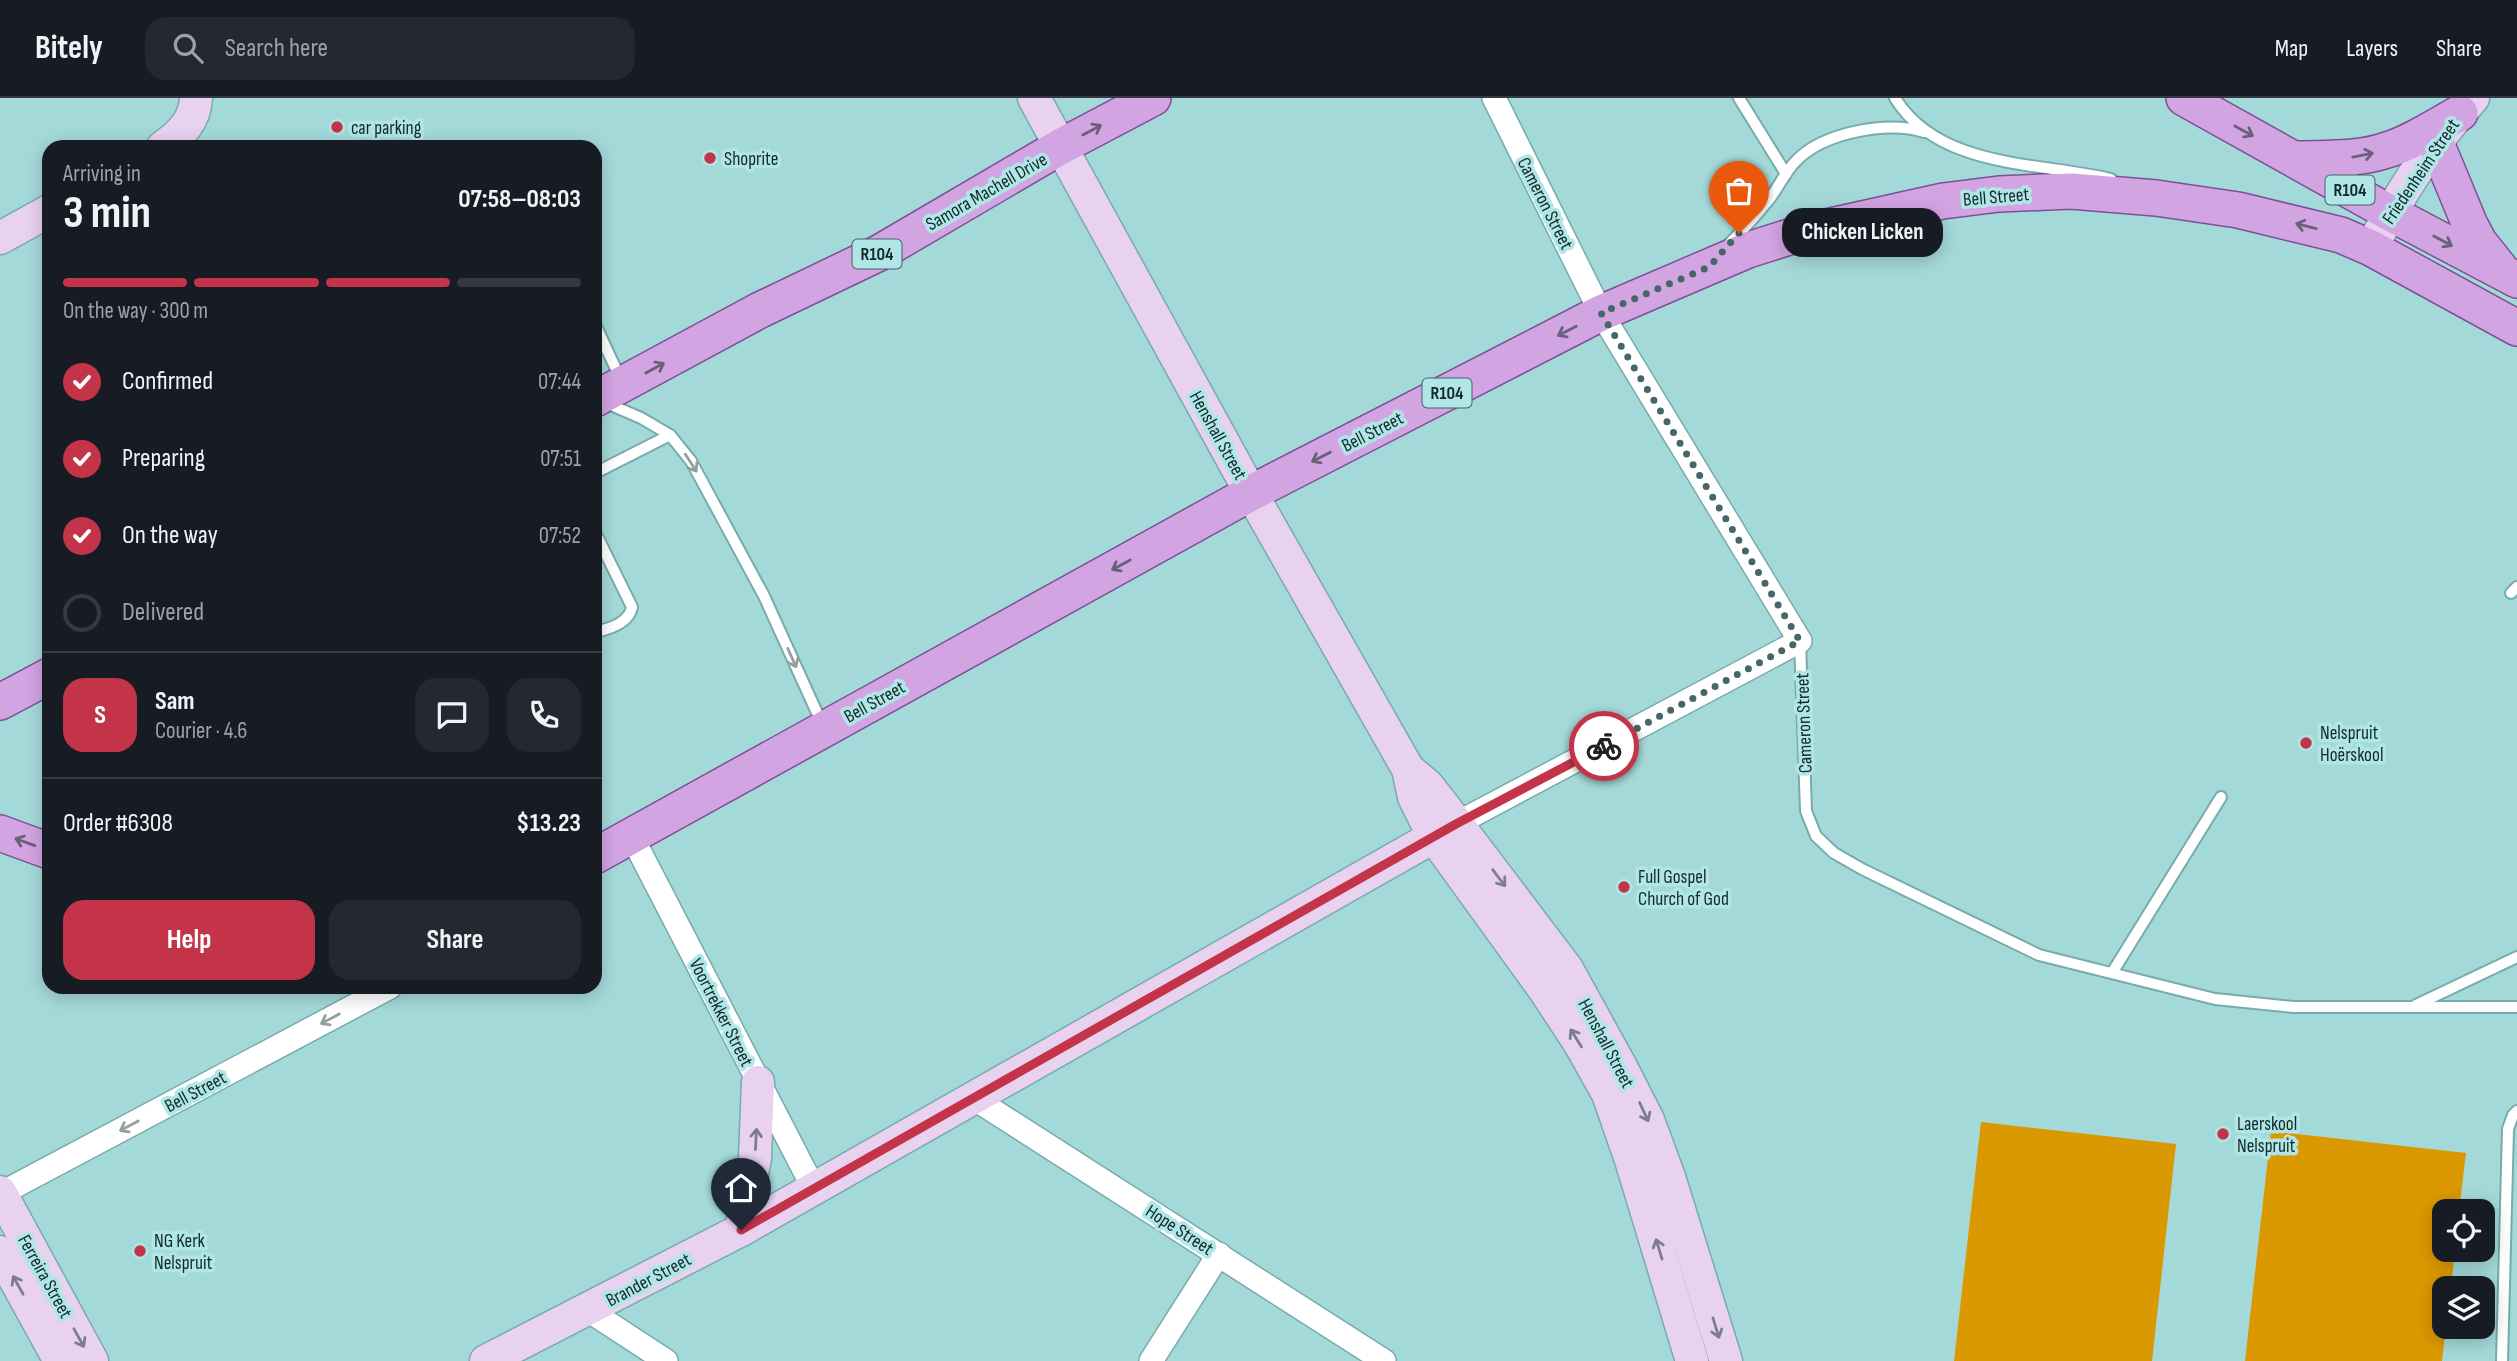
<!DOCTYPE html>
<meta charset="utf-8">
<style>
body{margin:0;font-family:"Sofia Sans Condensed",sans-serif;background:#242831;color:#f1f3f6;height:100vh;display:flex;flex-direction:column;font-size:26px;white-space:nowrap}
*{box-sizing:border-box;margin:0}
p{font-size:23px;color:#9ea1a6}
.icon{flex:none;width:38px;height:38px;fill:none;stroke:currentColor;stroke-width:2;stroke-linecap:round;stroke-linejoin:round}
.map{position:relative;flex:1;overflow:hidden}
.side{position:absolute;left:42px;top:42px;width:560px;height:854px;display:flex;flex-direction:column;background:#171b24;border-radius:21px;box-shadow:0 4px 18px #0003}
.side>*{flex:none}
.tools{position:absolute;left:2432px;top:1101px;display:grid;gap:14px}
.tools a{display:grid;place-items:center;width:63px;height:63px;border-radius:14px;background:#171b24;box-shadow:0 4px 18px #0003;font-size:35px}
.pin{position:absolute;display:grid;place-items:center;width:60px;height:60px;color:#fff;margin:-72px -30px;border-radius:50% 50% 50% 0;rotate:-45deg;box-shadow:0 0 7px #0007}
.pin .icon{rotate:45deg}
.courier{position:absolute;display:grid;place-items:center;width:70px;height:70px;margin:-35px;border:5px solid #c43449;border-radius:50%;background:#fff;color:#222;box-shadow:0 2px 9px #0007}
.bubble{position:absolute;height:49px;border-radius:21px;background:#171b24;box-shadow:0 4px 18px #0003;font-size:23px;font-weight:700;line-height:49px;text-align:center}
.summary em{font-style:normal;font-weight:700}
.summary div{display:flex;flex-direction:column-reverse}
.summary{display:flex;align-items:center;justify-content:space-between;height:119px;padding:0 21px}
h1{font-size:46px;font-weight:700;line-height:52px}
.bar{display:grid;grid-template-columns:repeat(4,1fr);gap:10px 7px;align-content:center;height:84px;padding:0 21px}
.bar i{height:9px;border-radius:5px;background:#363941}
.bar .on{background:#c43449}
.bar p{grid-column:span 4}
.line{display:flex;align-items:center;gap:18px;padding:0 21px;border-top:2px solid #363941}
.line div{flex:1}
.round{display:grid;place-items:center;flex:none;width:74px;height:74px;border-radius:21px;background:#242831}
ol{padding:0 21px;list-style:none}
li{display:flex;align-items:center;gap:21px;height:77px}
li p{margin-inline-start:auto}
li .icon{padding:7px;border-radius:50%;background:#c43449;color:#fff;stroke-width:4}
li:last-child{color:#9ea1a6}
li i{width:38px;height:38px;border:4px solid #363941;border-radius:50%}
.primary-button{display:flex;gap:14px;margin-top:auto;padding:14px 21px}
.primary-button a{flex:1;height:80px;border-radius:21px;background:#c43449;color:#fff;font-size:28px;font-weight:700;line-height:80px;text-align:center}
.primary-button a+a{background:#242831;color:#f1f3f6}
header{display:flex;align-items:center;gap:42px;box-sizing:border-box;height:98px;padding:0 35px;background:#171b24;border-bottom:2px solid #363941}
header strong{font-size:33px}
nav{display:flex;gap:38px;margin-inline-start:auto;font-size:24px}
.search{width:490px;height:63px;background:#242831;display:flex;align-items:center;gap:18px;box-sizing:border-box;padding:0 24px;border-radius:21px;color:#9ea1a6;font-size:26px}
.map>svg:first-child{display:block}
.green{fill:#db9901}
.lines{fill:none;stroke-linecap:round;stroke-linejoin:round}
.lane-casing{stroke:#77abac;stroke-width:14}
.street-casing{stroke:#77abac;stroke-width:26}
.secondary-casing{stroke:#77abac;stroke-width:35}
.primary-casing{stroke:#7c5194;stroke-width:38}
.lane{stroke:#fff;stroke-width:10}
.street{stroke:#fff;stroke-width:23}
.secondary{stroke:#e9d1f0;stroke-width:32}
.primary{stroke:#d3a4e2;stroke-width:35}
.oneway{stroke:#69607c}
.oneway2{stroke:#959f9f}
.oneway3{stroke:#7e7d8c}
.done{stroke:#466767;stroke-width:7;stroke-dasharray:0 12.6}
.route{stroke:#c43449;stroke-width:9}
.poi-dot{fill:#c43449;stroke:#b1e6e7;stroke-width:2.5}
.labels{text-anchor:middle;stroke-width:7;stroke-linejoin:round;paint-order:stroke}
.shield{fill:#b1e6e7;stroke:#426262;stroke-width:2}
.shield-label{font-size:18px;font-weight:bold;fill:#132929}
.poi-label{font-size:19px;fill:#132929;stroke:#b1e6e7;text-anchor:start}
.street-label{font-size:19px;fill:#132929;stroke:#b1e6e7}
</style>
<header>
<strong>Bitely</strong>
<div class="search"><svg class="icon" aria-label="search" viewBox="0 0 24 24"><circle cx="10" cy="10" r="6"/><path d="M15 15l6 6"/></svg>Search here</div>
<nav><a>Map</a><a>Layers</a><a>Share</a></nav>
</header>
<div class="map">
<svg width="2517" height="1263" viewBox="0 0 2517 1263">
<rect width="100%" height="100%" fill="#a4d9da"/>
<g class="green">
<polygon points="1981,1024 2176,1046 2152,1263 1954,1263"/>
<polygon points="2271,1033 2466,1055 2459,1113 2445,1113 2445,1152 2455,1152 2451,1190 2445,1190 2446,1229 2442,1263 2245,1263"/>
</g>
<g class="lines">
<g class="lane-casing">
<g id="lane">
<polyline points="1739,0 1786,76"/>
<path d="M1895,0C1939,71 2039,64 2111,81"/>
<path d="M1727,148C1741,134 1755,119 1767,104C1778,91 1784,75 1796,63C1822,35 1888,22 1924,34"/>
<polyline points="595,226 621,282"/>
<polyline points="604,304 641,320 670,337 691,363 764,498 823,628"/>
<polyline points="595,375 670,337"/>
<path d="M595,434L632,509C629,525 610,531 595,534"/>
<polyline points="2511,495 2517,489"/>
<polyline points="1800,543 1806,713 1816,738 1834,755 1862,771 2039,857 2215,901 2293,909 2517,909"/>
<polyline points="2112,875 2221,699"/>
<polyline points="2416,907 2517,859"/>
<polyline points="2502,1263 2508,1031 2513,1017 2517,1013"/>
</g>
</g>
<g class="street-casing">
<g id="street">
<polyline points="1456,726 1800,543 1601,215 1494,0"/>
<polyline points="631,737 814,1091"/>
<polyline points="975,1001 1384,1263"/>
<polyline points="0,1096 390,889"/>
<polyline points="588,1212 666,1263"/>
<polyline points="1151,1263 1219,1156"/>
</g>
</g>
<g class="secondary-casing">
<g id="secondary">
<polyline points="1034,0 1251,395 1408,671 1414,699 1434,739 1544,891 1580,946 1608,996 1631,1062 1692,1263"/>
<path d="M163,49C181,36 195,23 196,0"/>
<polyline points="0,140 49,113"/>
<path d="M2371,150C2399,97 2432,44 2473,0"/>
<polyline points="1409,672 1427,687 1439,702 1567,871 1621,969 1648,1022 1669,1079 1726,1263"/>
<polyline points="0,1094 92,1263"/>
<polyline points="741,1132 755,1060 758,984"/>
<polyline points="0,1154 60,1263"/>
<polyline points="486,1263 741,1132 1456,726"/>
</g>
</g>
<g class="primary-casing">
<g id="primary">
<polyline points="2184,0 2390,115 2517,182"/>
<polyline points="2436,45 2470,127 2479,144 2499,169"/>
<path d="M2295,61C2326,60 2358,62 2387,52C2413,44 2436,28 2460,15"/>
<polyline points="595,301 760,212 879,155 1060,49 1153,0"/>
<polyline points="0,604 49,578"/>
<polyline points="0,735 49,753"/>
<polyline points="595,758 1251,395 1601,215 1748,152 1808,133 1943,103 1999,96 2071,93 2156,100 2238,112 2341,137 2371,150 2517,230"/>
</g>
</g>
<use href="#lane" class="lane"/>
<use href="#street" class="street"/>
<use href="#secondary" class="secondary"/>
<use href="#primary" class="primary"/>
</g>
<defs><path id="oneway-shaft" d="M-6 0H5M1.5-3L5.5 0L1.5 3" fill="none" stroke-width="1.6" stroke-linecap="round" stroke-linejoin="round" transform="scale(1.75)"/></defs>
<g class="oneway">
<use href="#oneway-shaft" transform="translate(1092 32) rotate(-28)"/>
<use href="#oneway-shaft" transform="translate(2244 33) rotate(29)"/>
<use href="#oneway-shaft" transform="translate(2363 57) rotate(-11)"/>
<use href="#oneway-shaft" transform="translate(2306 128) rotate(-166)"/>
<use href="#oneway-shaft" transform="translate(2443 143) rotate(28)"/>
<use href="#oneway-shaft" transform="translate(1567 233) rotate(153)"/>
<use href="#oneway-shaft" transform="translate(655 270) rotate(-29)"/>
<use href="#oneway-shaft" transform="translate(1321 359) rotate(153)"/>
<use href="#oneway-shaft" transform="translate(1121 467) rotate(151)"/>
<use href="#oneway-shaft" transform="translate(25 744) rotate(-160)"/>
</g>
<g class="oneway2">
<use href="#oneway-shaft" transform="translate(691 365) rotate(57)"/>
<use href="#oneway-shaft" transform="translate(792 560) rotate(66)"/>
<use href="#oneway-shaft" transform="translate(330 921) rotate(152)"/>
<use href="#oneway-shaft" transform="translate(129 1028) rotate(152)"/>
</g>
<g class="oneway3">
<use href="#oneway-shaft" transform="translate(1499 780) rotate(53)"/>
<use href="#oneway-shaft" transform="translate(1576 940) rotate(-122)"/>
<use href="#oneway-shaft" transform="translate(1644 1014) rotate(65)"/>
<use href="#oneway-shaft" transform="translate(756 1041) rotate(-87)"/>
<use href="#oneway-shaft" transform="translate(1659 1151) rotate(-107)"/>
<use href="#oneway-shaft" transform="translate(18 1187) rotate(-119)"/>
<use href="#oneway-shaft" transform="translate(1716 1230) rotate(73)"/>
<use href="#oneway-shaft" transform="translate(79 1240) rotate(61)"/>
</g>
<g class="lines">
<polyline class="done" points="1604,648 1800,543 1601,215 1709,169 1739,135"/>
<polyline class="route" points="741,1132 1456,726 1604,648"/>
</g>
<g class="poi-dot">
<circle cx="337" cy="29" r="7"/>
<circle cx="710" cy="60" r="7"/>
<circle cx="2306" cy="645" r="7"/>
<circle cx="1624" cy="789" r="7"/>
<circle cx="2223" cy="1036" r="7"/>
<circle cx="140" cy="1153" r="7"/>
</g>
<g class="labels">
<g class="shield">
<rect x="2325.5" y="77.5" width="49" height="29" rx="5"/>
<rect x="852.5" y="141.5" width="49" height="29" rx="5"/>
<rect x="1422.5" y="280.5" width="49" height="29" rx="5"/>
</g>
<g class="shield-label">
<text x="2350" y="98">R104</text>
<text x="877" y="162">R104</text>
<text x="1447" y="301">R104</text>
</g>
<g class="poi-label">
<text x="351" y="36">car parking</text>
<text x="724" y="67">Shoprite</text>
<text x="2320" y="641">Nelspruit<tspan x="2320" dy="22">Hoërskool</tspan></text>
<text x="1638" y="785">Full Gospel<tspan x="1638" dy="22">Church of God</tspan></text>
<text x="2237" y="1032">Laerskool<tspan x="2237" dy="22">Nelspruit</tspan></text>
<text x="154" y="1149">NG Kerk<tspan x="154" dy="22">Nelspruit</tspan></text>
</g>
<g class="street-label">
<text transform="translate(2420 73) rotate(-56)" y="7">Friedenheim Street</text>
<text transform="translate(986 93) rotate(-30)" y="7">Samora Machell Drive</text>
<text transform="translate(1996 98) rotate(-5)" y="7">Bell Street</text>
<text transform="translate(1546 105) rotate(63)" y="7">Cameron Street</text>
<text transform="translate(1372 333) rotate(-27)" y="7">Bell Street</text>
<text transform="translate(1219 337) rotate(61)" y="7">Henshall Street</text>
<text transform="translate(874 603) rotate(-29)" y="7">Bell Street</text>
<text transform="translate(1803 625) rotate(-92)" y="7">Cameron Street</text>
<text transform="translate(722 914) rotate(63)" y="7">Voortrekker Street</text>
<text transform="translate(1607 945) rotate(62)" y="7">Henshall Street</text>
<text transform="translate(195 993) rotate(-28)" y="7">Bell Street</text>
<text transform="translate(1180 1131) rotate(33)" y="7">Hope Street</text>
<text transform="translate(46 1178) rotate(61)" y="7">Ferreira Street</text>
<text transform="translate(648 1181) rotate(-28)" y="7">Brander Street</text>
</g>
</g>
</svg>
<div class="tools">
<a><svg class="icon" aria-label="locate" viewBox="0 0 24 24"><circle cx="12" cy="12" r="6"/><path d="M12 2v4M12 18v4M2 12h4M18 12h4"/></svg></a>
<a><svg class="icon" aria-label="layers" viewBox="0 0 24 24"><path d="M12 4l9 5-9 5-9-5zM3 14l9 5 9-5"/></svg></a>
</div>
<div class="pin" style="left:1739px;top:135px;background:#ea580c"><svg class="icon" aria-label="bag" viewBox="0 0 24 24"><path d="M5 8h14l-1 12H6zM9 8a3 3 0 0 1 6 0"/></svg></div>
<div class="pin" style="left:741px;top:1132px;background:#1f2937"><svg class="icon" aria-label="home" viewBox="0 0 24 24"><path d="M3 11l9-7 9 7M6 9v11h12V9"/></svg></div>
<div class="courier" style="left:1604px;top:648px"><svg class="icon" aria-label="bike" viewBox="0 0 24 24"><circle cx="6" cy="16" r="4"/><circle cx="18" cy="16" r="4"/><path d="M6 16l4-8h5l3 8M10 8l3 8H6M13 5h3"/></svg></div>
<div class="bubble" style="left:1782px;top:110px;width:161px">Chicken Licken</div>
<section class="side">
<div class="summary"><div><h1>3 min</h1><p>Arriving in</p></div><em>07:58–08:03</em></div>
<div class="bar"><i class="on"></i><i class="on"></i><i class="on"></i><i></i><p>On the way · 300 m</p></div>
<ol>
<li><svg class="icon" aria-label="check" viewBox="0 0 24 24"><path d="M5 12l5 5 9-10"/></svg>Confirmed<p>07:44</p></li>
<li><svg class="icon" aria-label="check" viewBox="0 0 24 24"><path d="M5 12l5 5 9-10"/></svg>Preparing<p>07:51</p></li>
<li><svg class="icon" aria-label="check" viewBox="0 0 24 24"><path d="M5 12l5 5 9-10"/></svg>On the way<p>07:52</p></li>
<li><i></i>Delivered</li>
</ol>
<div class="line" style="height:126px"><b class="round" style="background:#c43449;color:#fff">S</b><div><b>Sam</b><p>Courier · 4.6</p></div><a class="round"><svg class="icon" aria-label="chat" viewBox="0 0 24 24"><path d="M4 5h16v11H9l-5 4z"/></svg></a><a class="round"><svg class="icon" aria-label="phone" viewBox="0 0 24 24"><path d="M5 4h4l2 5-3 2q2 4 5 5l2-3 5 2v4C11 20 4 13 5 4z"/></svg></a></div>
<div class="line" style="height:91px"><div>Order #6308</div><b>$13.23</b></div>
<div class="primary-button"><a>Help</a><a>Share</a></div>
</section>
</div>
